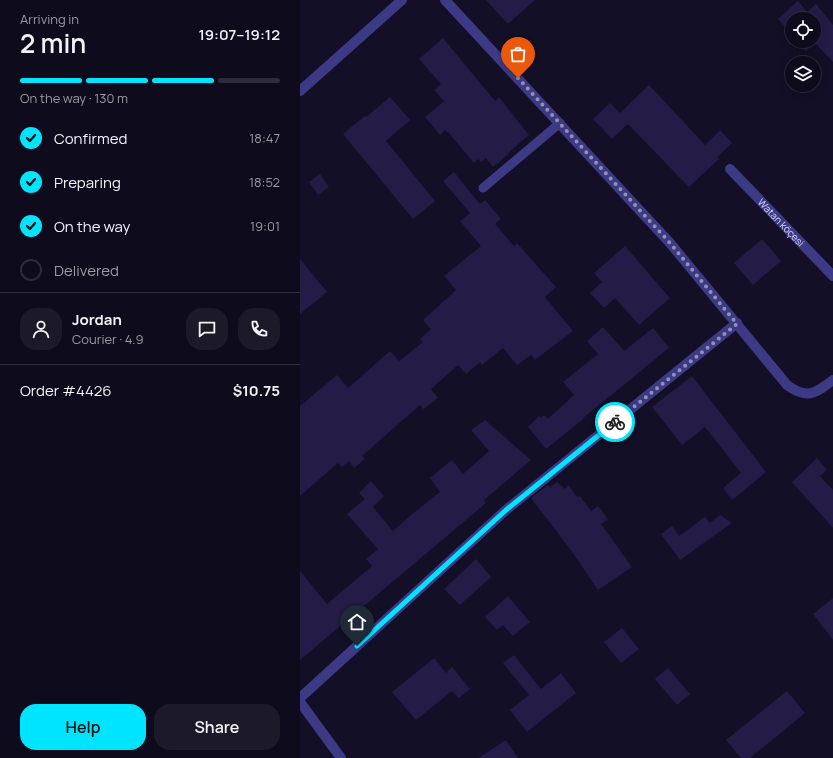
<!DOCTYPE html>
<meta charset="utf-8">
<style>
body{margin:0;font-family:Manrope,sans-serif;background:#1c1929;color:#f1f3f6;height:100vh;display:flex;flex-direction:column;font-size:15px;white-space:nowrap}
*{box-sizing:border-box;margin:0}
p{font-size:13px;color:#9b9ba3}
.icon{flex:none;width:22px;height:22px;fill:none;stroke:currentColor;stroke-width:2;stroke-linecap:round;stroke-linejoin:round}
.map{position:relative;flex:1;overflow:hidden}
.details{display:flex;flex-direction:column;background:#0e0b1c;width:300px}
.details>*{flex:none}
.tools{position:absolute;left:485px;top:12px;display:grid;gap:8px}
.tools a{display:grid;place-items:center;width:36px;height:36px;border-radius:50%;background:#0e0b1c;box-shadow:0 2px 10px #0003,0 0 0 1px #2e2b3b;font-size:20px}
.pin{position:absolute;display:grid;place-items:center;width:34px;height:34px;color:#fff;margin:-41px -17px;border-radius:50% 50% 50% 0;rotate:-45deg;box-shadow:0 0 4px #0007}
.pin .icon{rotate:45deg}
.courier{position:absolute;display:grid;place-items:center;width:40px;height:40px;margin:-20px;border:3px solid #00e5ff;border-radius:50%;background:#fff;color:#222;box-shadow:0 1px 5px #0007}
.summary em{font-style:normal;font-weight:600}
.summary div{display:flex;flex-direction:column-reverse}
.summary{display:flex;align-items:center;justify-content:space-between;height:68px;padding:0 20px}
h1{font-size:26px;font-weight:600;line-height:30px}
.bar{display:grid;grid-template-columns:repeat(4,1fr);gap:6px 4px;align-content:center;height:48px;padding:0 20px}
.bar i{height:5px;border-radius:3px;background:#2e2b3b}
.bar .selected{background:#00e5ff}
.bar p{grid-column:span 4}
.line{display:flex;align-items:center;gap:10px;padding:0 20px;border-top:1px solid #2e2b3b}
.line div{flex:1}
.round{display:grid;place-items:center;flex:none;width:42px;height:42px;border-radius:16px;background:#1c1929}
ol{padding:0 20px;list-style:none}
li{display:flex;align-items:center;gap:12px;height:44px}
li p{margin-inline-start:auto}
li .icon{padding:4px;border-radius:50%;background:#00e5ff;color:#111;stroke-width:4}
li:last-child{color:#9b9ba3}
li i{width:22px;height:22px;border:2px solid #2e2b3b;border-radius:50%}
.action{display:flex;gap:8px;margin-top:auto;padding:8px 20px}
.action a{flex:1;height:46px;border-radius:16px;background:#00e5ff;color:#111;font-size:16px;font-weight:600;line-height:46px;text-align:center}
.action a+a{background:#1c1929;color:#f1f3f6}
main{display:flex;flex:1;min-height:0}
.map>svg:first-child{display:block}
.building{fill:#241b47}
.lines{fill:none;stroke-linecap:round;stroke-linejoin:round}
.service{stroke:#3d3a85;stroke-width:9}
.minor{stroke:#3d3a85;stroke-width:10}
.tertiary{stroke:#3d3a85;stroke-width:10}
.done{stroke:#948fb3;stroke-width:4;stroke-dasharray:0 7.2}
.route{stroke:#00e5ff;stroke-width:5}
.labels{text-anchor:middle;stroke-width:3;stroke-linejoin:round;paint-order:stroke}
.street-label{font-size:10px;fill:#d9d4ff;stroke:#130f26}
</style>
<main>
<section class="details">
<div class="summary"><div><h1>2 min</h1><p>Arriving in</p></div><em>19:07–19:12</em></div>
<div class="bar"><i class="selected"></i><i class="selected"></i><i class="selected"></i><i></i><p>On the way · 130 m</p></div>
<ol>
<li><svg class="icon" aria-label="check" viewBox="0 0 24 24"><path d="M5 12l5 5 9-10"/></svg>Confirmed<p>18:47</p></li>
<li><svg class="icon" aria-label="check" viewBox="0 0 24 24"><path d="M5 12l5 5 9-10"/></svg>Preparing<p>18:52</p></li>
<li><svg class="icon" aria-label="check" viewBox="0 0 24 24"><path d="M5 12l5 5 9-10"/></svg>On the way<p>19:01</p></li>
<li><i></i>Delivered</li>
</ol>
<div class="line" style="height:72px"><a class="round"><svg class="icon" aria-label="person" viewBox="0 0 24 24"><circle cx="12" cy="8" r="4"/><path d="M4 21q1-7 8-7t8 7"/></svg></a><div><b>Jordan</b><p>Courier · 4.9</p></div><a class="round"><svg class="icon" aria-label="chat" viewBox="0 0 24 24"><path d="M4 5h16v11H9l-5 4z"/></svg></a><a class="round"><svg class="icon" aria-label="phone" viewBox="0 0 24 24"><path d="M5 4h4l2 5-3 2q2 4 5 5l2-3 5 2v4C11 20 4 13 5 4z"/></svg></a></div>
<div class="line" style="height:52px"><div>Order #4426</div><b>$10.75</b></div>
<div class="action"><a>Help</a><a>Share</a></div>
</section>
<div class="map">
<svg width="533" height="758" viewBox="0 0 533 758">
<rect width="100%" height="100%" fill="#130f26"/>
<g class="building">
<polygon points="186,0 235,0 208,24"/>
<polygon points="498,1 507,12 516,4 533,25 533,62 515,43 506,51 497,41 514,41 514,19 492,19 492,35 478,19"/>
<polygon points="143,38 195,101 199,97 229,135 208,153 209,154 193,167 186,158 181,162 178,159 174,163 148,132 147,132 145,130 140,135 125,117 144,101 134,90 141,84 119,59"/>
<polygon points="349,85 405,145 420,130 432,143 417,157 419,159 389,187 328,124 312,139 293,119 310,103 320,113"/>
<polygon points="90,97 110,120 86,141 135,201 113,219 43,134 65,116 66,117"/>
<polygon points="154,172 180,204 185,200 201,219 195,224 214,246 217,243 256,287 245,297 273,331 235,360 231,355 217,365 203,348 182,365 180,362 166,374 158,365 131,389 138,398 123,409 120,405 62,456 65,459 54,468 49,461 42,467 38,463 0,496 0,406 37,375 48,388 90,351 99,361 123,342 120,339 131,329 123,320 156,290 144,276 181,246 160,221 170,213 143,181"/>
<polygon points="20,174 29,187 18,195 9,182"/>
<polygon points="462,239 481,261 453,285 434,263"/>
<polygon points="325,246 370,298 339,325 315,298 304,308 290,293 302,282 294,273"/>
<polygon points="0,259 27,292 0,314"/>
<polygon points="303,327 324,351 353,328 369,348 283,418 283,419 246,449 228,427 239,416 241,418 244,415 248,419 274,395 263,382 298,354 287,341"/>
<polygon points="392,376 466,472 432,500 423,488 441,473 405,427 382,445 352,407"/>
<polygon points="185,420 231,460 184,500 186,503 0,660 0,571 27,604 72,566 66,559 78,549 47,514 65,499 59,493 71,481 84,496 73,507 93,531 111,515 140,492 130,478 152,460 163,474 189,451 171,430"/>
<polygon points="517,458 527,470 520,476 533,490 533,528 492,482"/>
<polygon points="257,482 265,489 268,485 277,497 280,496 291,511 298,506 308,519 301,524 332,567 298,590 270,549 231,498 248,485 250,487"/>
<polygon points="420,515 432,523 380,560 361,534 372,526 379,536 405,517 410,523"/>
<polygon points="176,559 191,577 160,605 144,589"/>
<polygon points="208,596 230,622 213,636 203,625 197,630 185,617"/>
<polygon points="533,598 533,640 513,614"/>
<polygon points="322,628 339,649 321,663 304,642"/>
<polygon points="214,655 241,689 261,673 276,693 227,732 210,710 229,695 203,663"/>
<polygon points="134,658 146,673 152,667 170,689 159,698 152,691 116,720 92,692"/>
<polygon points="368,668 390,694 377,705 355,679"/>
<polygon points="487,691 505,713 450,758 441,758 426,740"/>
<polygon points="206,740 218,758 179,758"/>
</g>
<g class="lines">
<polyline class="service" points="183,188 260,123"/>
<g class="minor">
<path d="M145,0L370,243L487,385C507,400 516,393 533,380"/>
<path id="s1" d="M430,169L533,276"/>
<polyline points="0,698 206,510 437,323"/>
<polyline points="0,702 41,758"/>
</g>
<polyline class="tertiary" points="0,91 102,0"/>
</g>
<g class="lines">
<polyline class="done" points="218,78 370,243 437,324 315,422"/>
<polyline class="route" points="57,646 206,510 315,422"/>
</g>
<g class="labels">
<g class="street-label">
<text dy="4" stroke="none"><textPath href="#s1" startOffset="74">Watan köçesi</textPath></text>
</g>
</g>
</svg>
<div class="tools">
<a><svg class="icon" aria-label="locate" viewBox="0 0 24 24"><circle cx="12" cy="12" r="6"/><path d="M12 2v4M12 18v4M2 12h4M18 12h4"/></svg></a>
<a><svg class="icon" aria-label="layers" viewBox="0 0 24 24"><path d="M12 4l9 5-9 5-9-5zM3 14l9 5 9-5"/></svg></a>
</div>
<div class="pin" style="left:218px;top:78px;background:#ea580c"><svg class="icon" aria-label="bag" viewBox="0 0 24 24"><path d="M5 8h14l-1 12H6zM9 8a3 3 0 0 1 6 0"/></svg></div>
<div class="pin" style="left:57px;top:646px;background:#1f2937"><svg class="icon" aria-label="home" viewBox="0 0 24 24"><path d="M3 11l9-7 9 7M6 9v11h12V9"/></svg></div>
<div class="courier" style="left:315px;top:422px"><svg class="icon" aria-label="bike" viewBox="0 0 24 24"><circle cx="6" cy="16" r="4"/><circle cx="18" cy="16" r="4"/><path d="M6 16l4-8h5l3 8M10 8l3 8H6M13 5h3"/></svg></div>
</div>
</main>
